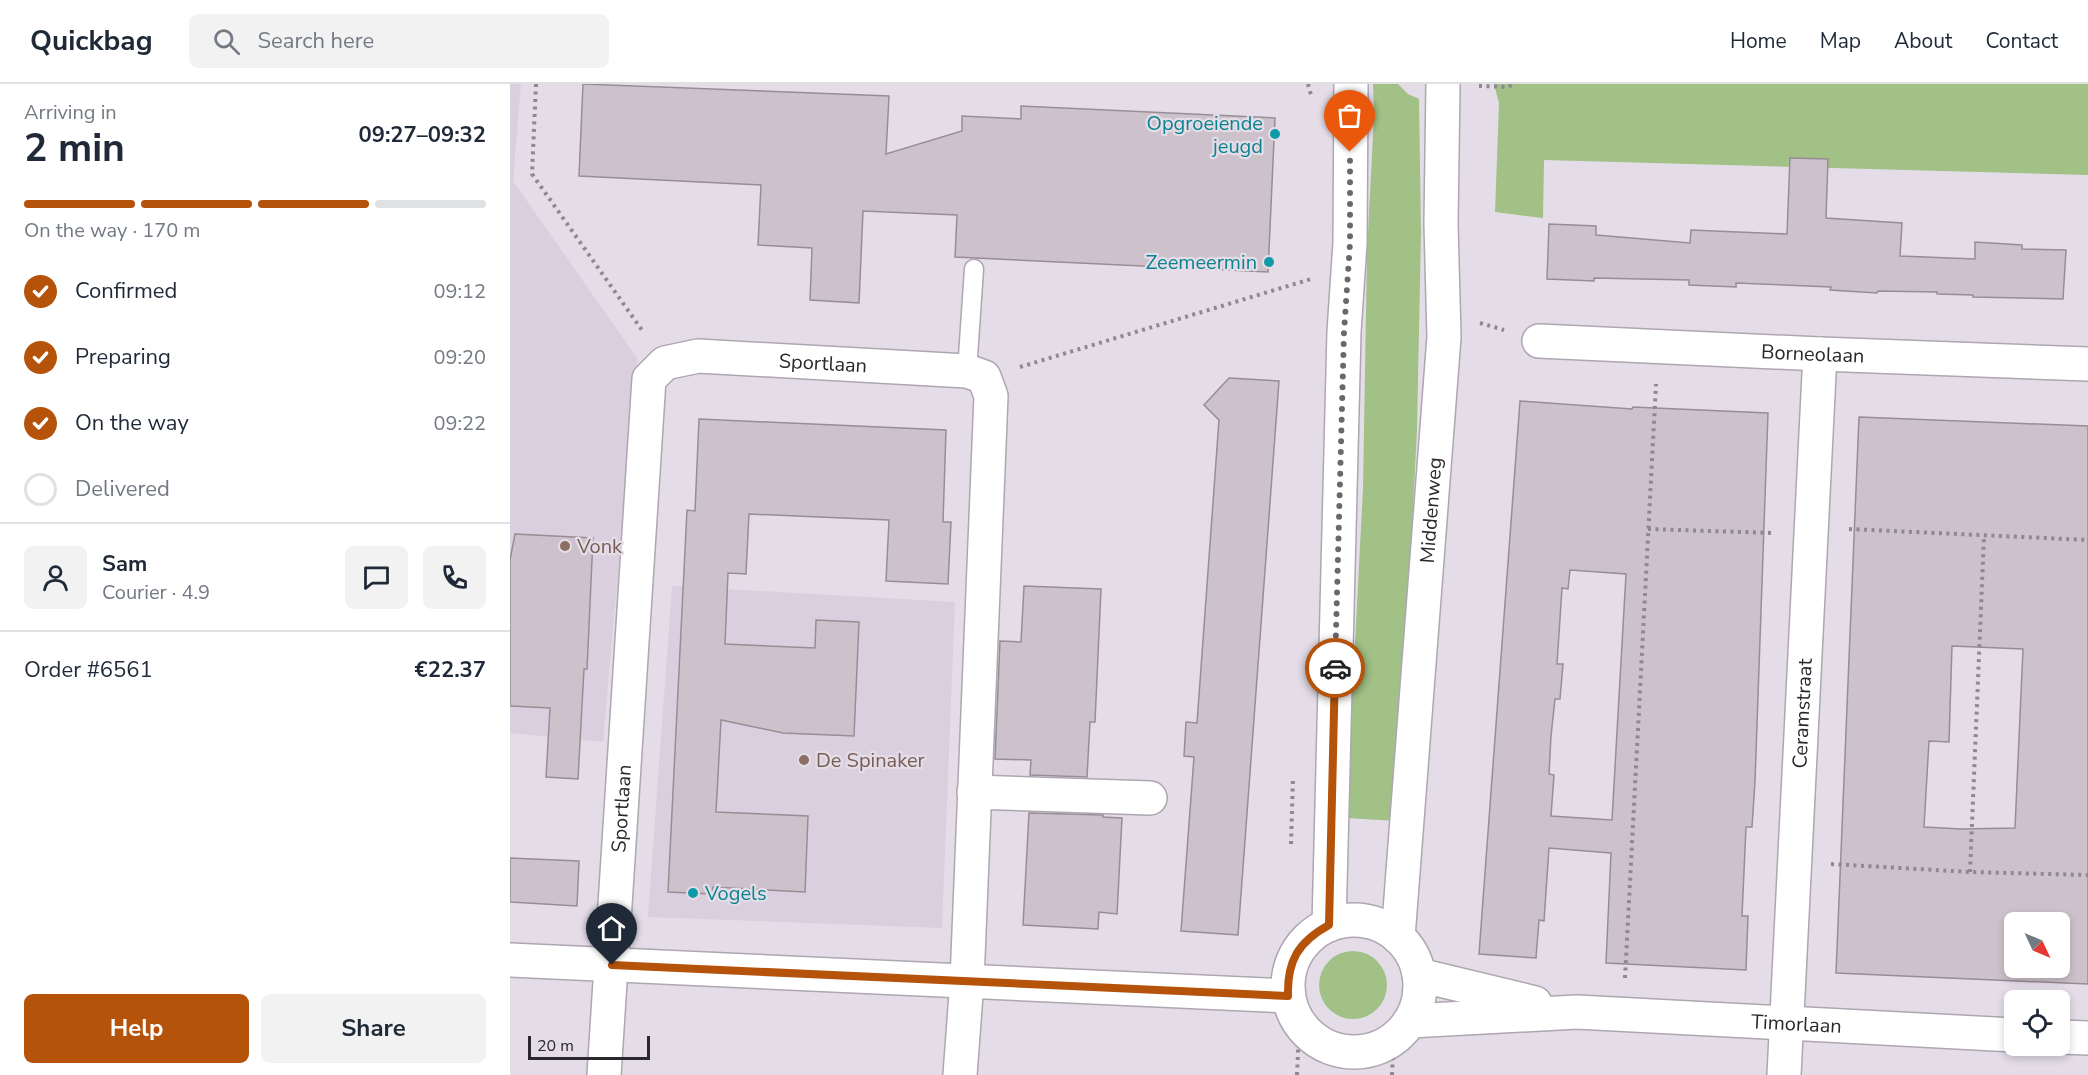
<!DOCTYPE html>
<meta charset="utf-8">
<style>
body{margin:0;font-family:"Nunito Sans",sans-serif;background:#f2f2f3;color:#1f2937;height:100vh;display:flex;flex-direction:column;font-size:22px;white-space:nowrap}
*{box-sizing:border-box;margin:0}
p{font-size:20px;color:#747a83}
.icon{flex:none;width:33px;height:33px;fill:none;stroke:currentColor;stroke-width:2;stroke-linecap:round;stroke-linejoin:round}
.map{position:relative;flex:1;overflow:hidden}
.panel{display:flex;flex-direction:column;background:#fff;width:510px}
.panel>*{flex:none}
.needle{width:39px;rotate:134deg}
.controls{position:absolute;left:1494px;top:828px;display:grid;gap:12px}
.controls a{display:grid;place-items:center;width:66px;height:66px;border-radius:9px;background:#fff;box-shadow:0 3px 9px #0003;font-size:30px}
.scale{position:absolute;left:18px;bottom:15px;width:122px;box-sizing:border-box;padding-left:6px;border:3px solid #2b282d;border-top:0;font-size:16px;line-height:21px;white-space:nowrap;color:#2b282d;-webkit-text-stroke:4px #e4dde8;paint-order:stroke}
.pin{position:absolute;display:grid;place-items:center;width:51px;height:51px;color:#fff;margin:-62px -26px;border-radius:50% 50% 50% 0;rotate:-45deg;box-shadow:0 0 6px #0007}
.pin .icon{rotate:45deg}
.courier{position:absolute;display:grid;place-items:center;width:60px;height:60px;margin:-30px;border:4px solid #b45309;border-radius:50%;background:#fff;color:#222;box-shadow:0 2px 8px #0007}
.overview em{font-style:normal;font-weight:700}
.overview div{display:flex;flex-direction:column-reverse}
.overview{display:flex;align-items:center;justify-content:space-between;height:102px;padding:0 24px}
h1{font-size:39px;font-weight:700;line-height:45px}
.bar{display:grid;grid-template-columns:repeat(4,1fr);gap:9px 6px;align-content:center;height:72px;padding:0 24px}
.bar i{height:8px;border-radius:4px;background:#e0e1e3}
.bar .current{background:#b45309}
.bar p{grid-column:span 4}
.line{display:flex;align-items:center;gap:15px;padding:0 24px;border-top:2px solid #e0e1e3}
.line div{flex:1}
.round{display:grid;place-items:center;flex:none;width:63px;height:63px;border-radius:9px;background:#f2f2f3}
ol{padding:0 24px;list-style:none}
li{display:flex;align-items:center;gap:18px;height:66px}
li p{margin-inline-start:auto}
li .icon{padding:6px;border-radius:50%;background:#b45309;color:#fff;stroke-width:4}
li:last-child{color:#747a83}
li i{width:33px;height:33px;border:3px solid #e0e1e3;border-radius:50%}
.cta{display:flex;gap:12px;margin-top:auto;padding:12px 24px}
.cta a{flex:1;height:69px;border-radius:9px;background:#b45309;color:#fff;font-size:24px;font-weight:700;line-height:69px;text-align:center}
.cta a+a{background:#f2f2f3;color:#1f2937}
header{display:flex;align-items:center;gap:36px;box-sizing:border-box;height:84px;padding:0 30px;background:#fff;border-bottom:2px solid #e0e1e3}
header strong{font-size:28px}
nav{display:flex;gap:33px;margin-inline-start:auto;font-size:21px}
.search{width:420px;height:54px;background:#f2f2f3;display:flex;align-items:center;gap:15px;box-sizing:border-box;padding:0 21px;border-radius:9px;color:#747a83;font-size:22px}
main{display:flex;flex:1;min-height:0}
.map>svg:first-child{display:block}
.built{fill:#dacfdf}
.green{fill:#a1c186}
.building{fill:#cdc2cb;stroke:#988d95;stroke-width:1.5;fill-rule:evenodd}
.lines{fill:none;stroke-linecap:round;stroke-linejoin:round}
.lane-casing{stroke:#aea6b1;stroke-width:21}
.street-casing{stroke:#aea6b1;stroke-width:36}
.secondary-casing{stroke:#aea6b1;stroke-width:36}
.path{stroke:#8e8891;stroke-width:4;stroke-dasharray:3 4.5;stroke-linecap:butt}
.lane{stroke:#fff;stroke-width:18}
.street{stroke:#fff;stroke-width:33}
.secondary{stroke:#fff;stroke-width:33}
.done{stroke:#6c676e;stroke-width:6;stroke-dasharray:0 10.8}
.route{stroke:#b45309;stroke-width:8}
.culture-dot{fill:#0f9aa8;stroke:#e4dde8;stroke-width:2}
.education-dot{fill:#8d6e63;stroke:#e4dde8;stroke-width:2}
.labels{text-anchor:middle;stroke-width:4.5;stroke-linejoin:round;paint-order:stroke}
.culture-label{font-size:20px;fill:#0d838f;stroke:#e4dde8;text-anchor:end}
.street-label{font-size:20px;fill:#2b282d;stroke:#e4dde8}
.education-label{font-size:20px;fill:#785e54;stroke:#e4dde8;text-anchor:start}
</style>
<header>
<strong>Quickbag</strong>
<div class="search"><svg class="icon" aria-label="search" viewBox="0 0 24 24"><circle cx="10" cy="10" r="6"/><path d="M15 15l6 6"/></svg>Search here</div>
<nav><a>Home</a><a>Map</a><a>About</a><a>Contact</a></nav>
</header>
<main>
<section class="panel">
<div class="overview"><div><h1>2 min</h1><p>Arriving in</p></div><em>09:27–09:32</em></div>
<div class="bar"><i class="current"></i><i class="current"></i><i class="current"></i><i></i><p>On the way · 170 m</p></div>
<ol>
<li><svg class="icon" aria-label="check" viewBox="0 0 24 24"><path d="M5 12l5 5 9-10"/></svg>Confirmed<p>09:12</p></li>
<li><svg class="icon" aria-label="check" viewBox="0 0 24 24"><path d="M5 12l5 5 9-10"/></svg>Preparing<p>09:20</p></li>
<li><svg class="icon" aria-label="check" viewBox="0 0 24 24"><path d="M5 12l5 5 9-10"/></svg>On the way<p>09:22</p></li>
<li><i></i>Delivered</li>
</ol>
<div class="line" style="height:108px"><a class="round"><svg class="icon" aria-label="person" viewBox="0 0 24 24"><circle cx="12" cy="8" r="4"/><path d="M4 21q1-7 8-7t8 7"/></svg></a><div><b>Sam</b><p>Courier · 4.9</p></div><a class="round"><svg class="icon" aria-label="chat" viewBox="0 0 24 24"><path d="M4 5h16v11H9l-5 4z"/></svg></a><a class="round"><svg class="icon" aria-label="phone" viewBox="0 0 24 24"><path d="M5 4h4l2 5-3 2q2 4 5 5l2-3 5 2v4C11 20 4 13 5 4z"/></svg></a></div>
<div class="line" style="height:78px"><div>Order #6561</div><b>€22.37</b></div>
<div class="cta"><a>Help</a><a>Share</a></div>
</section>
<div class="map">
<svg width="1578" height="991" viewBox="0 0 1578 991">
<rect width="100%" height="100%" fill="#e4dde8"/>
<g class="built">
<polygon points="0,0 11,0 3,97 127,274 93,658 0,649"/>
<polygon points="162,502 445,518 432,844 138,833"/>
</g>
<g class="green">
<polygon points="863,0 888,0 898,10 909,15 911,148 907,346 887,737 836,734 853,404 857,169 864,31"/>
<polygon points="984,0 1578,0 1578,91 1034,76 1033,134 985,128 989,19"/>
<circle cx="843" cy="901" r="34"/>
</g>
<g class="building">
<polygon points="73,0 379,12 376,70 452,47 452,32 511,35 511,22 765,34 758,188 445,173 447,131 353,127 349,219 300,216 302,164 248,161 251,101 69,92"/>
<polygon points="1280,74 1318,75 1316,134 1392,139 1390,172 1465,175 1465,158 1512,161 1512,165 1556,166 1553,215 1463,213 1463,211 1427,210 1427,208 1368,207 1367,209 1320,206 1321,203 1226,199 1226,203 1179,201 1179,196 1084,194 1084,197 1037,195 1039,140 1086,142 1086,151 1180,159 1181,146 1277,150"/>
<polygon points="719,294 769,297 728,851 671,847 684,673 674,672 676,638 687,639 709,336 694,321"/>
<path d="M1010,317L1122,325L1123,323L1258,329L1245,697L1242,743H1236L1232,832H1238L1236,886L1096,879L1101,769L1039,764L1034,837L1029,836L1026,874L969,870ZM1060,486L1116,490L1102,736L1041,732L1044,691L1039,690L1041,652L1045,615H1050L1053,580H1047L1052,504L1058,505Z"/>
<path d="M1349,333L1578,342V900L1326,889ZM1442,562L1513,565L1505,744L1451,745L1414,743L1419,657L1439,658ZM1504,838H1550V884H1504Z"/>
<polygon points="189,335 436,346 433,438 441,438 438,500 376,497 379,436 239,430 236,490 218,489 215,560 305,564 306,536 349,538 344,652 273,649 211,636 206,728 298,732 295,808 203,803 202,810 158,808 177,426 185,427"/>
<polygon points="5,450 83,454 77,585 74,585 68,695 36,693 40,624 0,622 0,476"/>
<polygon points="514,502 591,505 585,638 580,638 577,693 520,691 521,676 485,675 490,557 511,558"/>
<polygon points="519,729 593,731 593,733 612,734 607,830 589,828 588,845 513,841"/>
<polygon points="0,774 69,777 67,822 0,818"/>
</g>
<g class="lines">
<g class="lane-casing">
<polyline id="lane" points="457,287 464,185"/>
</g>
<g class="street-casing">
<g id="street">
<path id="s1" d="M1029,257L1310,270L1578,280"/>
<polyline points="464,708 640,714"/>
<path id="s2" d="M94,991L139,295L155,279L188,272L457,287L474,293L481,312L457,897L450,991"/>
<path id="s3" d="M1274,991L1310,270"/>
</g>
</g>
<g class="secondary-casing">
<g id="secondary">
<circle cx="844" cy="902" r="66"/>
<polyline points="819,841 834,248 840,159 841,0"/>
<path id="s4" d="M888,853L934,253L931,140L933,0"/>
<polyline points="0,876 778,912"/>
<polyline points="909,891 1025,919"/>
<path id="s5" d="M900,937L1067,928L1504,951"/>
<polyline points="1550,953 1578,954"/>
</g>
</g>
<g class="path">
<polyline points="26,0 22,90 134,249"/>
<polyline points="798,0 801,11"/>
<polyline points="969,2 998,3 1003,0"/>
<polyline points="970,239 994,246"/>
<polyline points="510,283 801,195"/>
<polyline points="1138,445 1264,449"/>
<polyline points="1339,445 1578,456"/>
<polyline points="781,760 783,693"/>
<polyline points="1321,780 1460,788 1578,791"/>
<polyline points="1460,788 1474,452"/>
<polyline points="1115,894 1146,300"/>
<polyline points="787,991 789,946"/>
<polyline points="882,991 883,968"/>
</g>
<use href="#lane" class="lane"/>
<use href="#street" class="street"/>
<use href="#secondary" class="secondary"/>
</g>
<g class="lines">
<polyline class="done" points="825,584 834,248 840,159 840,68"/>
<path class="route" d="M102,881L778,912C777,877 788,858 819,841L825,584"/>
</g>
<g class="culture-dot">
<circle cx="765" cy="50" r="6"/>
<circle cx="759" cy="178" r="6"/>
<circle cx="183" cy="809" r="6"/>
</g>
<g class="education-dot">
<circle cx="55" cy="462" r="6"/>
<circle cx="294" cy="676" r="6"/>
</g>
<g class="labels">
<g class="culture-label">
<text x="753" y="46">Opgroeiende<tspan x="753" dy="23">jeugd</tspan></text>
<text x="747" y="185">Zeemeermin</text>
<text x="195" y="816" text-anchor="start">Vogels</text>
</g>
<g class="street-label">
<text dy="7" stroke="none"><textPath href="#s1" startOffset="274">Borneolaan</textPath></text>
<text dy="7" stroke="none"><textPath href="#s2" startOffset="879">Sportlaan</textPath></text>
<text dy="7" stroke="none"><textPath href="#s4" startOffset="428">Middenweg</textPath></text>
<text dy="7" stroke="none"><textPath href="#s3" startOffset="362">Ceramstraat</textPath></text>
<text dy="7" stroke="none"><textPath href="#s2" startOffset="267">Sportlaan</textPath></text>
<text dy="7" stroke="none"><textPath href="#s5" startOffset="387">Timorlaan</textPath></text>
</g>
<g class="education-label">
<text x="67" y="469">Vonk</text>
<text x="306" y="683">De Spinaker</text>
</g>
</g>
</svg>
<div class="controls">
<a><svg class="needle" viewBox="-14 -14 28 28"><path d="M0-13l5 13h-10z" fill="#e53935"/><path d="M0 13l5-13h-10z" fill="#747a83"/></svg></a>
<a><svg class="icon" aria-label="locate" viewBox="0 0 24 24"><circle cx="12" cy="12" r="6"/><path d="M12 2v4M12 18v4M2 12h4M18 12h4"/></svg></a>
</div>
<div class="scale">20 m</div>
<div class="pin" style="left:840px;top:68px;background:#ea580c"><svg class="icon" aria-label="bag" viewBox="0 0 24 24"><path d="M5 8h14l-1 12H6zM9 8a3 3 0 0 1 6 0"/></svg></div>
<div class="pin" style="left:102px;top:881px;background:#1f2937"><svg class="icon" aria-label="home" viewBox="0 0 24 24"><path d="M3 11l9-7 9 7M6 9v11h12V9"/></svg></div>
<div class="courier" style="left:825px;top:584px"><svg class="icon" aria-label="car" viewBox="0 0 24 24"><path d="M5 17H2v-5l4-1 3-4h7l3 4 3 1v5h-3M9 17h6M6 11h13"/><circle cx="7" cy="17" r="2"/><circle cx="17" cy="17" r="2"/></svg></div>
</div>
</main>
